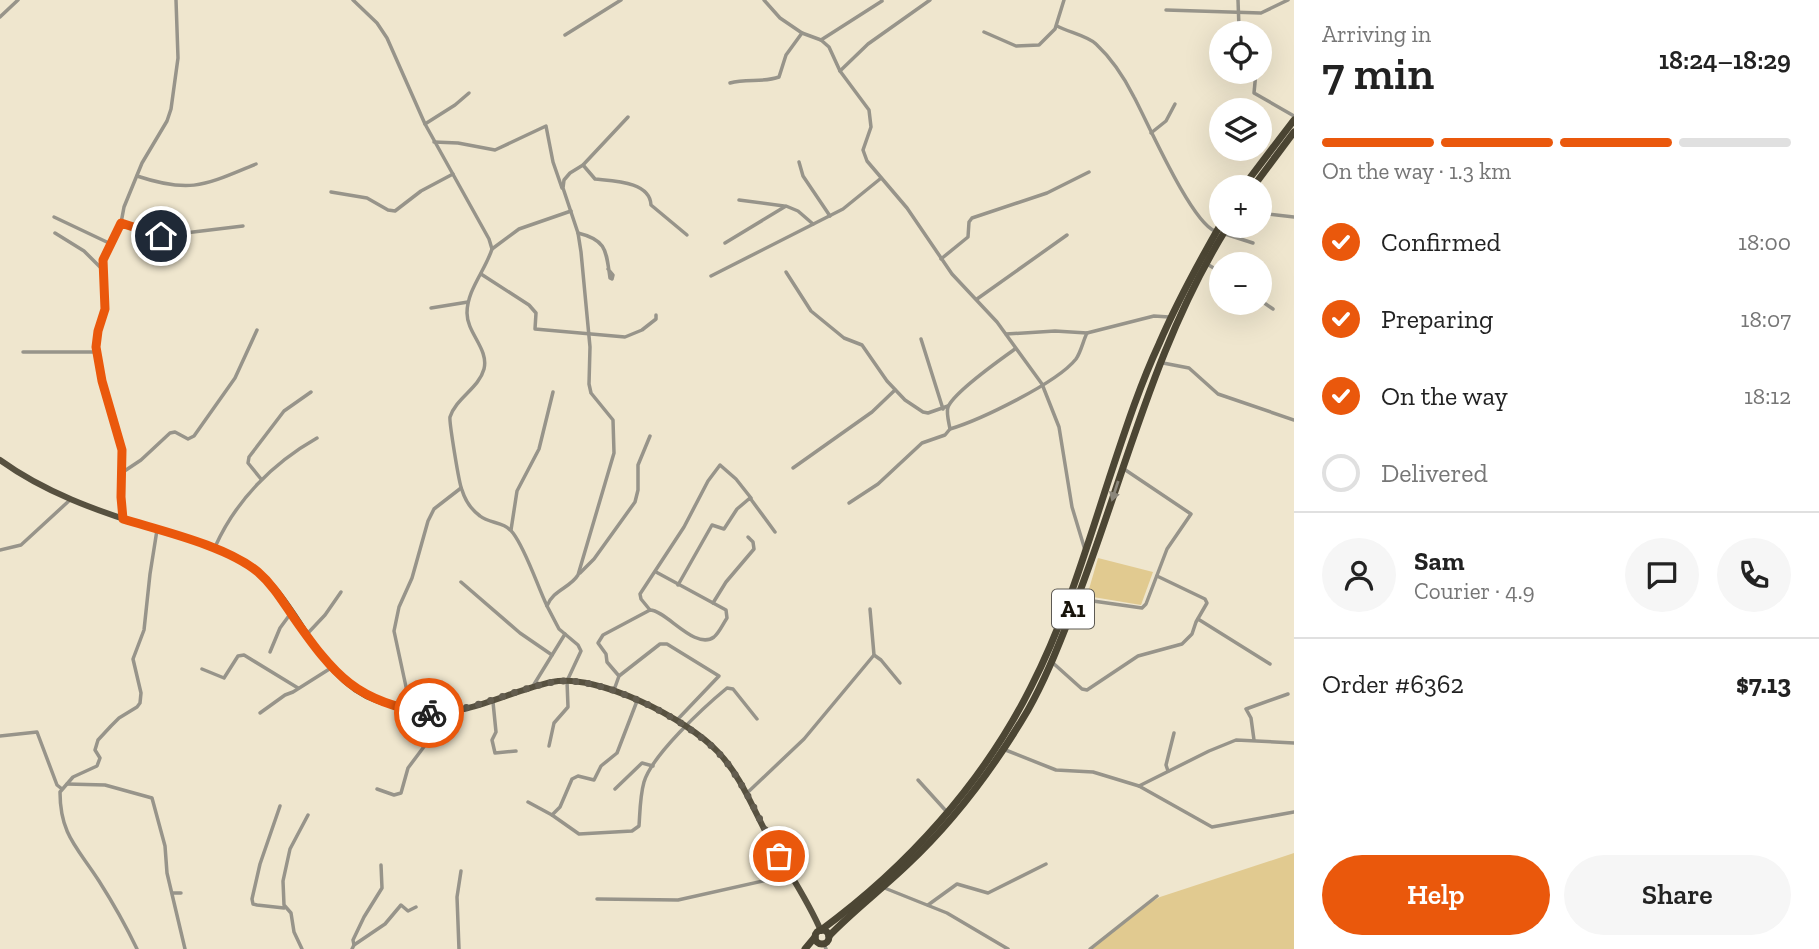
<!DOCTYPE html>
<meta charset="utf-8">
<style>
body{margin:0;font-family:"Zilla Slab",serif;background:#f6f6f6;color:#222;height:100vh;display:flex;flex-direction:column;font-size:26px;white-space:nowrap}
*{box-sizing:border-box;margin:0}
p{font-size:23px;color:#767676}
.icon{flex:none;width:38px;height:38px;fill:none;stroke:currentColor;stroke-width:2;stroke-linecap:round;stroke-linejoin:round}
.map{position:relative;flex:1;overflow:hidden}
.panel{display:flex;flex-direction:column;background:#fff;width:525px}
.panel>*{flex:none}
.fabs{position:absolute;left:1209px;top:21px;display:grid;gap:14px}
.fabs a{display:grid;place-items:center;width:63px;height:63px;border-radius:50%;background:#fff;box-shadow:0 7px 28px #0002;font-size:35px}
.pin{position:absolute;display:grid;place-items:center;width:60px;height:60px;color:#fff;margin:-30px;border:4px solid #fff;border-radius:50%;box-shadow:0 2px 7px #0007}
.courier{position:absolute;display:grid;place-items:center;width:70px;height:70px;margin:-35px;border:5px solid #ea580c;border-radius:50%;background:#fff;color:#222;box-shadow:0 2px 9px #0007}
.headline em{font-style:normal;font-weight:600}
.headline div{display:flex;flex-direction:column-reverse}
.headline{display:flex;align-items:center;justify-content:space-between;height:119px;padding:0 28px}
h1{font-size:46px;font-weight:600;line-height:52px}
.bar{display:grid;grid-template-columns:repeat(4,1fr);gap:10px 7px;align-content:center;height:84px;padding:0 28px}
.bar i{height:9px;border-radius:5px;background:#e0e0e0}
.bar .selected{background:#ea580c}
.bar p{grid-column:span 4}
.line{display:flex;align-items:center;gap:18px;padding:0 28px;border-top:2px solid #e0e0e0}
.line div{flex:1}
.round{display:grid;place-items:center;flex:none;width:74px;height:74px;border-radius:37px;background:#f6f6f6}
ol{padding:0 28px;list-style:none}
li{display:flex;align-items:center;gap:21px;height:77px}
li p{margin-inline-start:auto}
li .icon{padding:7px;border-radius:50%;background:#ea580c;color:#fff;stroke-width:4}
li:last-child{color:#767676}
li i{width:38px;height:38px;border:4px solid #e0e0e0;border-radius:50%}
.cta{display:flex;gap:14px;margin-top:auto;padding:14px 28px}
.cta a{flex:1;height:80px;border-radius:42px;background:#ea580c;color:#fff;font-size:28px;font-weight:600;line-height:80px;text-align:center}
.cta a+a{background:#f6f6f6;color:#222}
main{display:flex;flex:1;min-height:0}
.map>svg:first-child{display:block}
.green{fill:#e1ca90}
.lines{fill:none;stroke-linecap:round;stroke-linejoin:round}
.minor{stroke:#97948a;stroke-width:3.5}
.primary{stroke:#575140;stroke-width:6}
.trunk{stroke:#4c4634;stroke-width:7}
.oneway{fill:#8b877b}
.done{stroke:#635d4f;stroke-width:7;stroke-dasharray:0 12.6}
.route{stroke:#ea580c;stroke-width:9}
.labels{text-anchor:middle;stroke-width:6;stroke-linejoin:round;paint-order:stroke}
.shield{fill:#fff;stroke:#5d5a54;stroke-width:2}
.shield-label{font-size:23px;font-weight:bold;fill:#17130b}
</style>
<main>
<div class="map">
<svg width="1294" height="949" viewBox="0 0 1294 949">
<rect width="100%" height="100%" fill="#efe6ce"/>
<g class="green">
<polygon points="1098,558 1153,572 1141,605 1087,596"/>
<polygon points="1294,853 1294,949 1092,949 1142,907 1160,897"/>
</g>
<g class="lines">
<g class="minor">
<path d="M353,0L377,23L387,38L425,124L489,239L492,249C485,271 467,290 467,313C467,333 489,349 484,369C479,388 456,398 450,417C449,421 459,484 462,490C465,500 472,510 480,516C490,524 504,521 513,533C526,550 537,585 547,606"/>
<polyline points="764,0 780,18 802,33 821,40 829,47 840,71 869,110 871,127 863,150 867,161 907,208 952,274 997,322 1042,384 1059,427 1072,507 1085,550"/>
<polyline points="1238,0 1239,28 1242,33"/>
<polyline points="1166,10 1261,13 1288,0"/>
<polyline points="0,17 18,0"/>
<path d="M1057,26C1068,32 1088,36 1096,44C1111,58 1125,79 1134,97C1148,123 1191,222 1215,231"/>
<polyline points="984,32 1016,46 1039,45 1055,29 1064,0"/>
<polyline points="565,35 621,0"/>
<polyline points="821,40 882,1"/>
<polyline points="840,71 868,44 930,0"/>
<polyline points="1256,72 1254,93 1294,116"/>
<path d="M730,83C746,78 763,83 779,77L786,55L802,33"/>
<polyline points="425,124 455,105 469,93"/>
<polyline points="1151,133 1166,121 1175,104"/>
<polyline points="434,142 458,143 495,150 546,126 553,162 562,188"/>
<polyline points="799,162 803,176 830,216"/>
<path d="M583,165L595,179C612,181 650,181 651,205L687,235"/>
<path d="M137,176C191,194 205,185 256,164"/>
<polyline points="331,192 367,198 388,210 395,211 421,191 453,174"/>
<polyline points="739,200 784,206"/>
<polyline points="1260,213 1294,217"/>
<polyline points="54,217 111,244"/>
<polyline points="121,223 160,236 243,226"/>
<polyline points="55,233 84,251 102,269"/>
<path d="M578,233C607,240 606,251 610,278L612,279L613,275L608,269"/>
<polyline points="1225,234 1253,243"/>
<polyline points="725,243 786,206 798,211 813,224"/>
<polyline points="492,249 519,229 571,211"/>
<polyline points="941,259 968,237 969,222 972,218 1047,193 1089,172"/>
<polyline points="1207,264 1222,273"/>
<polyline points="786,272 811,311 844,338 862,345 887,381 905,400 923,412 928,413 948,406"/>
<polyline points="481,274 529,305 536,313 535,329 625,337 642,330 656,319 656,315"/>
<polyline points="711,276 843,209 880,179"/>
<polyline points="977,299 1067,235"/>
<polyline points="1260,300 1273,309"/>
<polyline points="431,308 468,302"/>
<polyline points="1006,334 1055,331 1087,333 1154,316 1169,317"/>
<polyline points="921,339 943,409"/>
<polyline points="23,352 97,352"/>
<polyline points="1163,363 1189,368 1218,394 1294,420"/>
<path d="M950,429C980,420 1057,383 1076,359C1081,352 1083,341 1087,333"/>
<polyline points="793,468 872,412 895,390"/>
<polyline points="123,472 141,460 170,433 175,432 188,439 194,436 235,378 257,330"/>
<polyline points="261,479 248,463 249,457 284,411 311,392"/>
<path d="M849,503L878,484L922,443L945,435L950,429C949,423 946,413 948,407C954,392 1001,359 1015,349"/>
<polyline points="123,519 121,439 102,381 97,352 98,331 105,309 103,260 121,223 124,207 142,163 167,121 171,109 178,58 176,0"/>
<polyline points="511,530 517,491 539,449 553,392"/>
<path d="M215,547C236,500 273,463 317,438"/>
<polyline points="0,550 21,545 71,499"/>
<polyline points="580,573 594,559 635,502 638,490 638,465 650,436"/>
<polyline points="461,582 520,633 552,655"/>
<polyline points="678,585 712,525 724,529 737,509 750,498 775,532"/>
<polyline points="1079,599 1142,608 1146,604 1167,549 1191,514 1124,469"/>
<polyline points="713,603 726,582 754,549 753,542 748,537"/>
<polyline points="870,609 874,655 881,660 900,683"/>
<polyline points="650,610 641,599 640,594 684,527 708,481 720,465 736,479 751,498"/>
<polyline points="1198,619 1270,664"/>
<polyline points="308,633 325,615 341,592"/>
<polyline points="270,652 280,628 291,613"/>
<polyline points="1053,663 1082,689 1087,690 1138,656 1182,644 1192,634 1196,622 1207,603 1205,599 1157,576"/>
<polyline points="202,669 224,678 238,656 244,655 298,688"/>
<path d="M619,676L607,662L606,654L598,643L603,635L650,610C666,610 695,651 714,637C719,633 723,624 727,618L726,610L656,572"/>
<polyline points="533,686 565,634"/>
<polyline points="614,690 619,676 660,644 667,644 719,676 677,720"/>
<polyline points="493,702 496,732 492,740 495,753 516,751"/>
<polyline points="411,710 394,631 399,607 412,578 428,521 434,509 461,488"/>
<polyline points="260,713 285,695 293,692 331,668"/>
<polyline points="0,736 37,732 57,785 62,789"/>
<polyline points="1254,740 1251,718 1246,709 1288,694"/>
<path d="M549,746L554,723L568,707L567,681L581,651L578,645L559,629L547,606C553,590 570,588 578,575L614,453L613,420L591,393L589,384L590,347L581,252L578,233L563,188L564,180L570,173L583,165L628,117"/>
<polyline points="1003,749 1056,770 1093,772 1139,786 1212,827 1294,812"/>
<polyline points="1168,771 1166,765 1174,733"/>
<polyline points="918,780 947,812"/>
<polyline points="67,784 105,785 152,798 165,846 167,873 185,949"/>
<polyline points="1139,786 1209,751 1236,740 1294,743"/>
<polyline points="377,789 394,795 401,793 408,768 429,740 430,713"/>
<polyline points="615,789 642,763 653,766"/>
<polyline points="746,794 804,739 874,655"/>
<polyline points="528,802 552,815 560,807 572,779 578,776 594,780 601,766 617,753 637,701"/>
<polyline points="280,806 260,864 252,899 253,904 257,905 284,908"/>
<path d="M552,815L579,834L632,831L639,826C640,812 640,796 644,782C652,755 704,707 727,688L733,689L757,719"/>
<polyline points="882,887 947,913 1008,949"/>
<polyline points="173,893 181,893"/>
<polyline points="597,899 678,900 790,875"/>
<polyline points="928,905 957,884 988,893 1046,864"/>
<polyline points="824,944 826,949"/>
<polyline points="354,945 353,940 364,917 382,888 381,865"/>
<path d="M137,949C126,926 113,903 99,881C78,848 60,835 60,792L73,777L97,766L100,758L95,750L98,740L111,726L119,718L137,707L140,703L141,693L133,659L144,630L150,574L157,530"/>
<polyline points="302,949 294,932 291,913 284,905 283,881 290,849 308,815"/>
<polyline points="352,949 354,945 385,924 401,905 408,911 416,907"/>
<polyline points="459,949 457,897 461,871"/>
<polyline points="1090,949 1157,896"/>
</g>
<path class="primary" d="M0,460C44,492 97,511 149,527C181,537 219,546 248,564C300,598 314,678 378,701C394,706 412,712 429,713C468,715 513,690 552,682C598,673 687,719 718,752C741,776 753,809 769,838C786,869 807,898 821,931"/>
<g class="trunk">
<polyline points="1243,187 1294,120"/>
<polyline points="1253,187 1294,132"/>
<path d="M821,930C907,867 983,783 1031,687C1065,621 1086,549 1109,479C1124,434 1139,387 1159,344C1177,302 1199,262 1222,222"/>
<circle cx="822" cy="937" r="7"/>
<path d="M829,936C853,911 882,889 907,865C955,820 995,766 1028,710C1048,675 1062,636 1077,599C1125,474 1156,340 1228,226"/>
<polyline points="805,949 815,937"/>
</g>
</g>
<defs><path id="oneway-solid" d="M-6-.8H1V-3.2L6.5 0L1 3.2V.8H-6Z" transform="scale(1.75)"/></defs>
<use class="oneway" href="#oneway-solid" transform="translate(1115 491) rotate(108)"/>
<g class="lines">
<path class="done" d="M429,713C472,712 511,690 553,682C600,673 694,722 724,759C747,788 761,824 779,856"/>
<path class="route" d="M161,236L121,223L103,260L105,309L98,331L96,347L102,381L122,450L121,497L123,519C162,531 227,546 258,572C273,585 283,602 294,618C334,675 357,703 429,713"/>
</g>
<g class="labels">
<rect class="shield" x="1052" y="589.5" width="42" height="39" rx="5"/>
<g class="shield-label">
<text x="1073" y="617">A1</text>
</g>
</g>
</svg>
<div class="fabs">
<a><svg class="icon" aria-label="locate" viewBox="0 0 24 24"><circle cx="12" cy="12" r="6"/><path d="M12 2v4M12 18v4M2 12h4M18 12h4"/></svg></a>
<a><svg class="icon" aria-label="layers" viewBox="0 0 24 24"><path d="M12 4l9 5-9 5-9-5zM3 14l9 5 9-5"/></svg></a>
<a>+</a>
<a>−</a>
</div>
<div class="pin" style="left:779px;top:856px;background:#ea580c"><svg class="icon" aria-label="bag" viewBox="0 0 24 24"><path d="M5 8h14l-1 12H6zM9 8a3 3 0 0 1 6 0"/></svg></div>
<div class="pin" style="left:161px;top:236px;background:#1f2937"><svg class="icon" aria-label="home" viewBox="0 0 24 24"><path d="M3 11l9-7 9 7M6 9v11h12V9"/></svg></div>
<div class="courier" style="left:429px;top:713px"><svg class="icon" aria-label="bike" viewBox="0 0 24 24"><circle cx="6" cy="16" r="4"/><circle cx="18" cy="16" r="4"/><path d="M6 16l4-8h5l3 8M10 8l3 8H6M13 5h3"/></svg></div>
</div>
<section class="panel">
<div class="headline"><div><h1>7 min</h1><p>Arriving in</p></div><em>18:24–18:29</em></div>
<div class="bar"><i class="selected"></i><i class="selected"></i><i class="selected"></i><i></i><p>On the way · 1.3 km</p></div>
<ol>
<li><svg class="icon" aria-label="check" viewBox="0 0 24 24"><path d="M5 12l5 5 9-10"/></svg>Confirmed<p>18:00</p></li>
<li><svg class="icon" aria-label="check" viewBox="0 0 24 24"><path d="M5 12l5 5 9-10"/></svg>Preparing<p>18:07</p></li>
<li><svg class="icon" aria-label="check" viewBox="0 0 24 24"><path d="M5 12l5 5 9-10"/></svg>On the way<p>18:12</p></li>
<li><i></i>Delivered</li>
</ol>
<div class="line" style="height:126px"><a class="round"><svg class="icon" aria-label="person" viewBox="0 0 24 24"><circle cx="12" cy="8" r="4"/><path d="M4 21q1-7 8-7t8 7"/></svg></a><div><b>Sam</b><p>Courier · 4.9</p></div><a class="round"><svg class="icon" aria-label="chat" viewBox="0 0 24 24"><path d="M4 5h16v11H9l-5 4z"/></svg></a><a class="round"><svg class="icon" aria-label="phone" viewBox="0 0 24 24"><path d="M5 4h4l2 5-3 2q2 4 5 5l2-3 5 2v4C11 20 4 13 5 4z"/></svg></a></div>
<div class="line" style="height:91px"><div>Order #6362</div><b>$7.13</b></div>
<div class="cta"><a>Help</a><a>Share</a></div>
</section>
</main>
